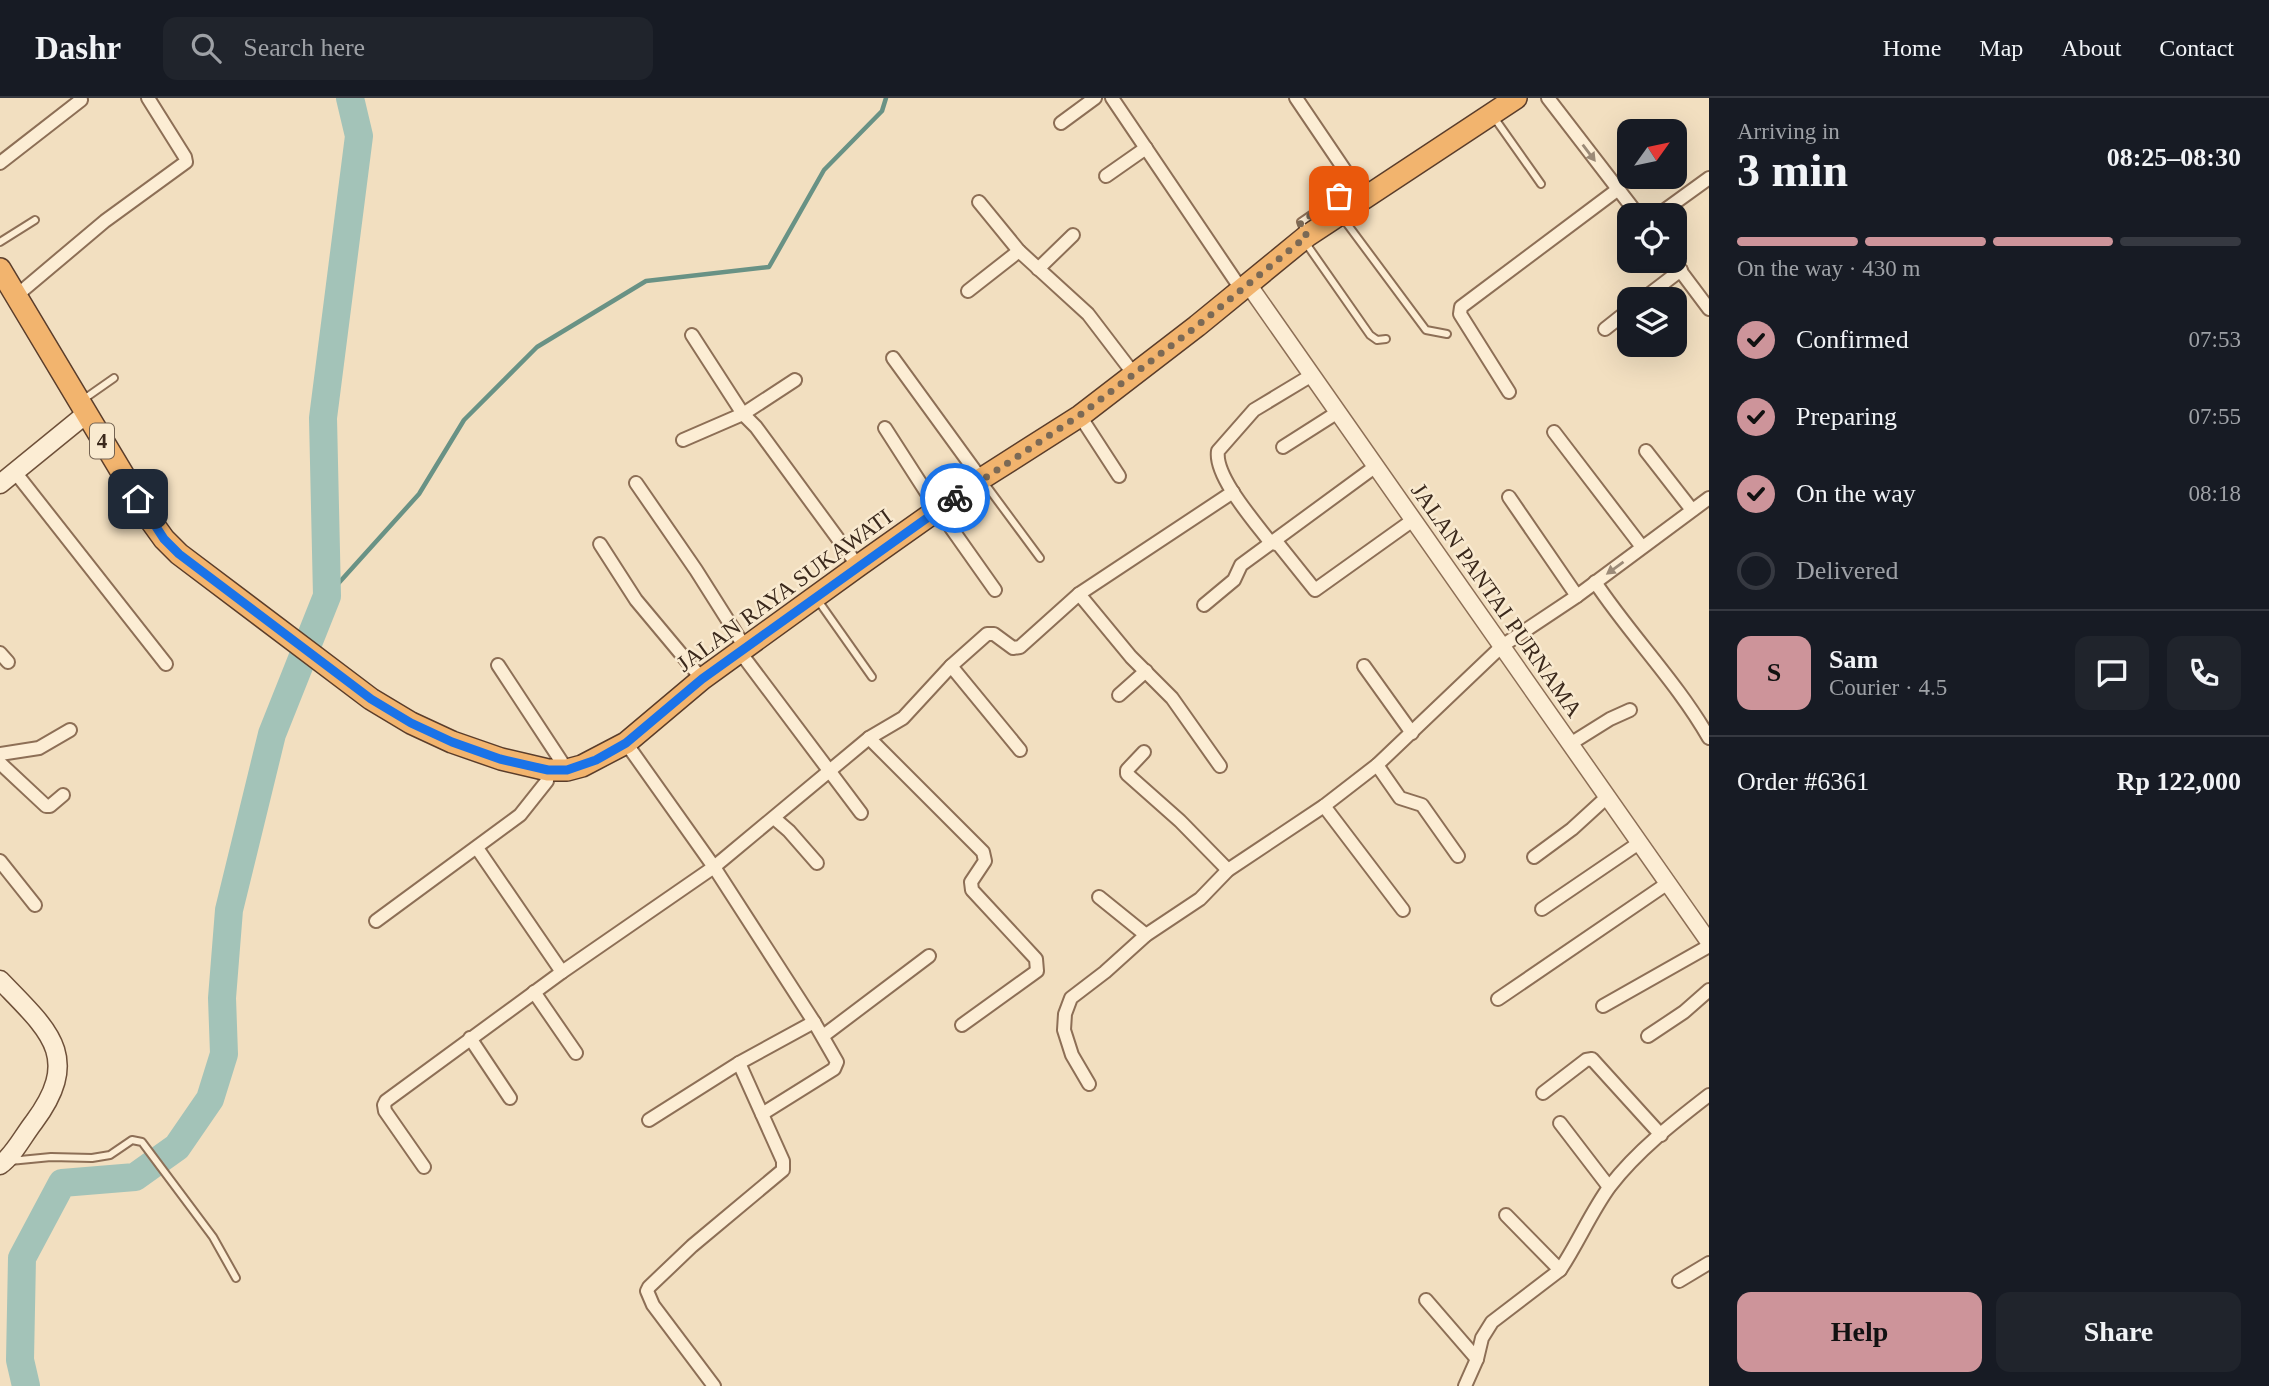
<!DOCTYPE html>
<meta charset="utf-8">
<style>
body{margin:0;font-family:Georgia,serif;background:#20242c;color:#f1f3f6;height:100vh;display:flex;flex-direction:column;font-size:26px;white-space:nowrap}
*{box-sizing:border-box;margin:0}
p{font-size:23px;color:#9ea1a6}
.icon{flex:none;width:38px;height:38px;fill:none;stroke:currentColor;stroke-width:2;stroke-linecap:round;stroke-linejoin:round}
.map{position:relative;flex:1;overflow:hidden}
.details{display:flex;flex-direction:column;background:#171b24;width:560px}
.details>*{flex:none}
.needle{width:46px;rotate:57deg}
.controls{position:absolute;left:1617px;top:21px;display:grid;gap:14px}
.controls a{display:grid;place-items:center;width:70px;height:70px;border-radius:14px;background:#171b24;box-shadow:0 7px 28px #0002;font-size:35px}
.pin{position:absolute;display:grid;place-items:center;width:60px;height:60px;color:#fff;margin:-30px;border-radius:14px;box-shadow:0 4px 10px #0006}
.courier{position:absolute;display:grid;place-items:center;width:70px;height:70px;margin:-35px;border:5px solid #1a73e8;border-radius:50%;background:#fff;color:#222;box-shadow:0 2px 9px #0007}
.summary em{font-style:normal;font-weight:800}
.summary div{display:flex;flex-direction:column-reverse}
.summary{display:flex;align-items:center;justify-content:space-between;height:119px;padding:0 28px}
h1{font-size:46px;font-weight:800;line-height:52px}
.bar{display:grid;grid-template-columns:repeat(4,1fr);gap:10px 7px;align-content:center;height:84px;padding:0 28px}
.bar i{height:9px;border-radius:5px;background:#363941}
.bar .current{background:#cd949a}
.bar p{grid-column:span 4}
.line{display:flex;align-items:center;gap:18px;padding:0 28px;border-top:2px solid #363941}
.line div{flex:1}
.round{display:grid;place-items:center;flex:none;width:74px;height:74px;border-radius:14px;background:#20242c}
ol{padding:0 28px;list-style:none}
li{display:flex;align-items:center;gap:21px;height:77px}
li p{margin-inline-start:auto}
li .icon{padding:7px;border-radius:50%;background:#cd949a;color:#111;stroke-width:4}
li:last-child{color:#9ea1a6}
li i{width:38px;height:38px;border:4px solid #363941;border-radius:50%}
.action{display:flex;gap:14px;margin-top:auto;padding:14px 28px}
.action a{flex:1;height:80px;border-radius:14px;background:#cd949a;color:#111;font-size:28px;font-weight:800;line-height:80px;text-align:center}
.action a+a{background:#20242c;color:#f1f3f6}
header{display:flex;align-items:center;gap:42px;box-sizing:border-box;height:98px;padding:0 35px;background:#171b24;border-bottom:2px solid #363941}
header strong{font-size:33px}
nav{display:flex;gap:38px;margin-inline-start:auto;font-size:24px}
.search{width:490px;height:63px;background:#20242c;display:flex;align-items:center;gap:18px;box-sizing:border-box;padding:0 24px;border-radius:14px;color:#9ea1a6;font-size:26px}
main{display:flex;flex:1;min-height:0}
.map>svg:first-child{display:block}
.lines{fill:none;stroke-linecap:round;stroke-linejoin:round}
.stream{stroke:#699285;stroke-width:4.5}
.river{stroke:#a3c3b8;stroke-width:28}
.service-casing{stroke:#8d6f56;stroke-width:10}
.minor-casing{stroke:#8d6f56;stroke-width:16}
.tertiary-casing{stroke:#8d6f56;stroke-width:19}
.secondary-casing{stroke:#6e5039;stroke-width:21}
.trunk-casing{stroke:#5a3d2b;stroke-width:24}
.service{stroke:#fcedd4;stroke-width:6}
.minor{stroke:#fcedd4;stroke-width:12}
.tertiary{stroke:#fcedd4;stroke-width:16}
.secondary{stroke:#fcedd4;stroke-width:18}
.trunk{stroke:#f2b46e;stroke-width:21}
.oneway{fill:#9c8b78}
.done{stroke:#7b6955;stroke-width:7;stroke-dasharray:0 12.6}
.route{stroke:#1a73e8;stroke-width:9}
.labels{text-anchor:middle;stroke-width:5;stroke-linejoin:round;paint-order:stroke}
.shield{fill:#f9ead0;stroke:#746352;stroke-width:2}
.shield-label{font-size:21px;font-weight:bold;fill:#3b291c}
.street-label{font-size:23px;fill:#3b291c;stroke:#f9ead0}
</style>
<header>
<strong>Dashr</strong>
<div class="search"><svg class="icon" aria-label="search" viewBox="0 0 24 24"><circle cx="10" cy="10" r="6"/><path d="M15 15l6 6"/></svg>Search here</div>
<nav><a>Home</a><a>Map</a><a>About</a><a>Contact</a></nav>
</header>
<main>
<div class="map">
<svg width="1709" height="1288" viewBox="0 0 1709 1288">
<rect width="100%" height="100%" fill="#f2dfc0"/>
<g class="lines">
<polyline class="stream" points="327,498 419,396 464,322 537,249 646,183 769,169 824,72 882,13 886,0"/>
<polyline class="river" points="26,1288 20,1262 22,1160 62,1085 135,1079 177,1049 210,1001 224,956 222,900 229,812 272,636 327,498 323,320 359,38 350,0"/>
<g class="service-casing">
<g id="service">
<polyline points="1493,18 1541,86"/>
<polyline points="1320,77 1326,77 1339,99"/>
<polyline points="1342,119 1426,232 1447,236"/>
<polyline points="1305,134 1301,124 1339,98"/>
<polyline points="0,144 35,122"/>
<polyline points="1305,144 1370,237 1377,242 1386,241"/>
<polyline points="84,301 114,280"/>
<polyline points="983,383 1040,460"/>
<polyline points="817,501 872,579"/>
<polyline points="10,1063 51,1059 92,1060 110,1057 132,1042 142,1044 213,1139 236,1180"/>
</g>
</g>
<g class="minor-casing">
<g id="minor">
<polyline points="1112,0 1241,191"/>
<polyline points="1296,0 1363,99"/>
<polyline points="1548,0 1638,117"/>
<polyline points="1061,25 1095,0"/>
<polyline points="0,65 81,2"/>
<polyline points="1106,78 1146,50"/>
<polyline points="979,104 1019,153 1088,216 1133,275"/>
<polyline points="1658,117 1709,80"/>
<polyline points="1673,163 1709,211"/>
<polyline points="1038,171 1073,137"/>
<polyline points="968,193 1019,153"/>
<polyline points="16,198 105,123 186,64 185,59 148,0"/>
<polyline points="1643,201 1681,172"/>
<polyline points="1605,231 1629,212"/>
<polyline points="692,237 743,316 756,329 858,468"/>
<polyline points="893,260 981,381"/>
<path d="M1312,277L1254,312L1218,353C1214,378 1255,424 1270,444L1279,447L1315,492L1413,422"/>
<polyline points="1509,294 1460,216 1461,209 1617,92"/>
<polyline points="1080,318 1119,378"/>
<polyline points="885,330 930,400 995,492"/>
<polyline points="1554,334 1642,449"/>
<polyline points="683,342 743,316 795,282"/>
<polyline points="1283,349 1338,314"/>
<polyline points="1646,353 1692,412"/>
<polyline points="15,374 166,566"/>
<polyline points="636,385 696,472 746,551"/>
<polyline points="1509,399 1577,498"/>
<polyline points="600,446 636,502 702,581"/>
<path d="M1595,484C1631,538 1677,584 1709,640"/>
<polyline points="1079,496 1131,559 1172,600 1220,668"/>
<polyline points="1204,507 1234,482 1241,467 1376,368"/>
<polyline points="740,554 861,715"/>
<polyline points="0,555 8,564"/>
<polyline points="498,567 567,672"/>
<polyline points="951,568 987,536 994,536 1013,550 1020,549 1079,496 1233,394"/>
<polyline points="1364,568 1412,635"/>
<polyline points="1119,597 1146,573"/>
<polyline points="869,640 983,754 985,763 971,784 972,792 1036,861 1037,873 962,927"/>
<polyline points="1570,646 1610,621 1630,612"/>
<polyline points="1144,654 1127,672 1127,676 1180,723 1228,772"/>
<polyline points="0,656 39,650 70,632"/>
<polyline points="0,665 46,708 50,708 63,697"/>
<polyline points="1377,667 1400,700 1422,707 1458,758"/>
<polyline points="1324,708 1403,812"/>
<polyline points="774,720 789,733 817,765"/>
<polyline points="477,750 562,874"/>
<polyline points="1534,759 1572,731 1607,699"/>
<polyline points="0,763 35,807"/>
<polyline points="1099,799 1146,837"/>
<polyline points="1542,811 1639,745"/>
<polyline points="376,823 520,717 547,683 548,672"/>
<polyline points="534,894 576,955"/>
<polyline points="1498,901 1668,785"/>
<polyline points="1603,908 1709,848"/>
<polyline points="823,938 929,858"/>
<polyline points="1648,938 1684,914 1709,892"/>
<polyline points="470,940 510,1000"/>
<polyline points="1089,986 1072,957 1064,932 1065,916 1071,900 1105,874 1146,837 1200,801 1228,772 1324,708 1377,667 1502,548 1577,498 1709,400"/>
<polyline points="1543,995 1586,962 1592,961 1661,1037"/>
<polyline points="762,1016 834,971 837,964 814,924 714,769 869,640 903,620 951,568 1020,652"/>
<polyline points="649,1022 739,965 814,924"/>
<polyline points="1560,1025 1609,1089"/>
<polyline points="424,1069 385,1013 384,1007 386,1003 562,874 714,769 626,645"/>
<path d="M1506,1117L1560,1172C1578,1145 1591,1114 1610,1088C1637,1053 1674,1024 1709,997"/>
<polyline points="1679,1183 1709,1165"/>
<polyline points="1426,1202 1477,1261"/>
<polyline points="714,1288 653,1207 647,1193 649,1189 692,1148 783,1072 783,1063 739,965"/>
<polyline points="1465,1288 1477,1261 1482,1240 1492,1224 1560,1172"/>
</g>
</g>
<g class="tertiary-casing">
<polyline id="tertiary" points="1248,186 1709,844"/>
</g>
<g class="secondary-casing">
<g id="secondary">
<polyline points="0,386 86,316"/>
<path d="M0,882C48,932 83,958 34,1024C23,1038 14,1057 0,1067"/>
</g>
</g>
<g class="trunk-casing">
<polyline id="trunk" points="0,171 151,423 164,441 179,456 371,601 411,625 452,644 501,661 548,672 567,672 582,668 626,645 702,581 858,468 981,381 1080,318 1197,228 1307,138 1516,0"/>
</g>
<use href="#service" class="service"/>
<use href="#minor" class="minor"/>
<use href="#tertiary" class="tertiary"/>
<use href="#secondary" class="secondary"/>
<use href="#trunk" class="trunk"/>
</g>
<defs><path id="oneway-solid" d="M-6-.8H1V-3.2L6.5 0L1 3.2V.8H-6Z" transform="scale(1.75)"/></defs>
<g class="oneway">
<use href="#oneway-solid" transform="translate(1589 55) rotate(53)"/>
<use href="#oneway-solid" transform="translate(1615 470) rotate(144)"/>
</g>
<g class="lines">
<polyline class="done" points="955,400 1080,317 1197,228 1307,138 1300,128 1301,124 1339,98"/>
<polyline class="route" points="138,401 164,441 179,456 371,601 411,625 452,644 500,661 548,672 567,672 596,662 626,645 702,581 955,400"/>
</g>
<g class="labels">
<rect class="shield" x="90" y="325.5" width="24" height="35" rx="5"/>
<g class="shield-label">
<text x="102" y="350">4</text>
</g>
<g class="street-label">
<text transform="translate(784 492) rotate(-36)" y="8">JALAN RAYA SUKAWATI</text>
<text transform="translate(1497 502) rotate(55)" y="8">JALAN PANTAI PURNAMA</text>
</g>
</g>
</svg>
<div class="controls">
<a><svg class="needle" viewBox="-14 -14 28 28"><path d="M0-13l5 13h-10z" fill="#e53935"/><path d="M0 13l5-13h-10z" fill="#9ea1a6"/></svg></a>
<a><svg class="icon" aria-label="locate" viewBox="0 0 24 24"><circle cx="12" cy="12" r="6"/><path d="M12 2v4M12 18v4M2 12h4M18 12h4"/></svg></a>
<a><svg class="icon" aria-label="layers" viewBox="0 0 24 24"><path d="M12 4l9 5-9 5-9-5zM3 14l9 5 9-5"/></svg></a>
</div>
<div class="pin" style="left:1339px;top:98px;background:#ea580c"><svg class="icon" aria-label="bag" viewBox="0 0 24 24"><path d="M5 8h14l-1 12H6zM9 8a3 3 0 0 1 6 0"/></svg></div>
<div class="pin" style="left:138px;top:401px;background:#1f2937"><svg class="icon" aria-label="home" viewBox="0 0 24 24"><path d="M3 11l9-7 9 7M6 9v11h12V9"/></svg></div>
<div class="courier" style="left:955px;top:400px"><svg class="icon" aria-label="bike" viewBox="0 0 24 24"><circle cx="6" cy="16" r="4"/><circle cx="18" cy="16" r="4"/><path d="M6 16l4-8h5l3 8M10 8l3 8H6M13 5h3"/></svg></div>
</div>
<section class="details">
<div class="summary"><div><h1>3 min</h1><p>Arriving in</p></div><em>08:25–08:30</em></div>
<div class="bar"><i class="current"></i><i class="current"></i><i class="current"></i><i></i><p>On the way · 430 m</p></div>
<ol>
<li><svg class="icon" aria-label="check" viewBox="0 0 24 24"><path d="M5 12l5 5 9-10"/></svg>Confirmed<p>07:53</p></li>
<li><svg class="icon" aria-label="check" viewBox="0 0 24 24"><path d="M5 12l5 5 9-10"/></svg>Preparing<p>07:55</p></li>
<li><svg class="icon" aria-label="check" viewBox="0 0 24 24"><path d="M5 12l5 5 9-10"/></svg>On the way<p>08:18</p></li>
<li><i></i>Delivered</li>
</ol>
<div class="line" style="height:126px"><b class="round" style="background:#cd949a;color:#111">S</b><div><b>Sam</b><p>Courier · 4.5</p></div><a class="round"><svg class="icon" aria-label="chat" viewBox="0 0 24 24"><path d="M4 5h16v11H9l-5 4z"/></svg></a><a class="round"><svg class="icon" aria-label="phone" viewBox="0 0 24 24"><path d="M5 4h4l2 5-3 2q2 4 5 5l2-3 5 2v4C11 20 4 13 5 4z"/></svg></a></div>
<div class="line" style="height:91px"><div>Order #6361</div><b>Rp 122,000</b></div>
<div class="action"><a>Help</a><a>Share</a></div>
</section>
</main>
